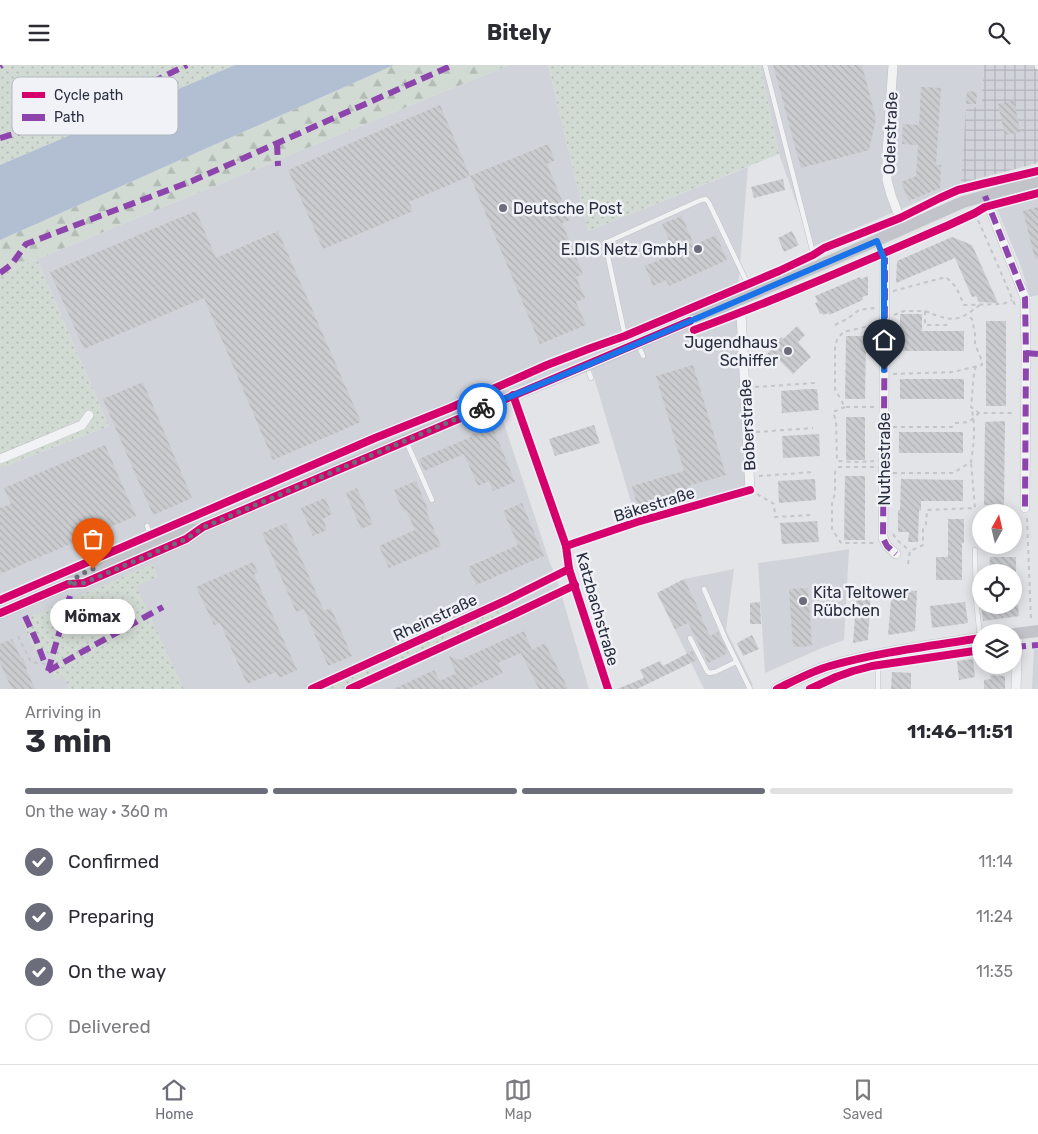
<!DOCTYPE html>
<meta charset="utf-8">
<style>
body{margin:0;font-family:Rubik,sans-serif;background:#f2f2f3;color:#2b2b33;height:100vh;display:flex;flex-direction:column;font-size:19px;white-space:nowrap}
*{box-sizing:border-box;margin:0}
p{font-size:16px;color:#7c7c81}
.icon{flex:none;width:28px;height:28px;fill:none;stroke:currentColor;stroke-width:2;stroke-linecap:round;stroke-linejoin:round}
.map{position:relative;height:624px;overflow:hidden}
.details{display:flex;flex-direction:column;background:#fff;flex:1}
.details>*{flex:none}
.needle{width:32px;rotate:8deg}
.tools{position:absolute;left:972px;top:439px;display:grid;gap:10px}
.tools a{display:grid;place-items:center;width:50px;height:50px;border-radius:50%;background:#fff;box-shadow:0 2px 12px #0003;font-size:25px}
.pin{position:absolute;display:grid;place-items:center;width:42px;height:42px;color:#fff;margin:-51px -21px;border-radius:50% 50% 50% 0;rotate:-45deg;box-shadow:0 0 5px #0007}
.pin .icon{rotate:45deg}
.courier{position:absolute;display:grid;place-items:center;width:50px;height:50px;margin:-25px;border:4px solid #1a73e8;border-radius:50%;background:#fff;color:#222;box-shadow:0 1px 6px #0007}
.bubble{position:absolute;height:35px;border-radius:18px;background:#fff;box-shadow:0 2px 12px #0003;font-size:16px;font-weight:700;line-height:35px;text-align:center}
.overview em{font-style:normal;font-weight:700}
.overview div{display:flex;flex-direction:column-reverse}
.overview{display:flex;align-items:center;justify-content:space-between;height:85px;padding:0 25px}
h1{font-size:32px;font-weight:700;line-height:38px}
.bar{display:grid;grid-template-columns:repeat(4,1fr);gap:8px 5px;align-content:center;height:60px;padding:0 25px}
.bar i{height:6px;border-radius:4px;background:#e1e1e2}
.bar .current{background:#6b6e7a}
.bar p{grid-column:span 4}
ol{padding:0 25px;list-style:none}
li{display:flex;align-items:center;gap:15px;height:55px}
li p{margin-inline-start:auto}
li .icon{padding:5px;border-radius:50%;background:#6b6e7a;color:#fff;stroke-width:4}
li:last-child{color:#7c7c81}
li i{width:28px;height:28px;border:2px solid #e1e1e2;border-radius:50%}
header{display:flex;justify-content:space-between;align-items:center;height:65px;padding:0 25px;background:#fff;font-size:22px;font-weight:700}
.tabs{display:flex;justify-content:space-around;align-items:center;height:70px;border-top:1px solid #e1e1e2;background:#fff;font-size:14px;color:#7c7c81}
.tabs a{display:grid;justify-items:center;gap:2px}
.tabs .current{color:#6b6e7a}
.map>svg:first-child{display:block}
.built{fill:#d1d3da}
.industrial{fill:url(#industrial-grid)}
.grass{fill:url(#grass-dots)}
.forest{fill:url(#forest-firs)}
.water{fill:#b2bed1}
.building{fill:url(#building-back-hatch)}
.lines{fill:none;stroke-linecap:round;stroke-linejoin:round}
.lane-casing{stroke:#c1c2c5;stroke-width:5.5}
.street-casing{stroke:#c1c2c5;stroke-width:10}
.path{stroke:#c4c5ca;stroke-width:2;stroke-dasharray:4 4;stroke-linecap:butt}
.lane{stroke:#f1f2f4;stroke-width:4.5}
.street{stroke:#f1f2f4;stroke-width:9}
.secondary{stroke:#c3c4c9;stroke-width:12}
.quiet{stroke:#8e44ad;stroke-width:6;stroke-dasharray:12 6;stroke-linecap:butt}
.cycleway-casing{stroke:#f0f2f7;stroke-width:11}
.cycleway{stroke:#d6006c;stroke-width:8}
.done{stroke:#6b6e7a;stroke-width:5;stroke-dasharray:0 9}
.route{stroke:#1a73e8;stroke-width:6}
.poi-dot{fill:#6b6e7a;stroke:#f0f2f7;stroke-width:2}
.labels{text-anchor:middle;stroke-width:5;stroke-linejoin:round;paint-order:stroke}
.street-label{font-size:16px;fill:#2a2f40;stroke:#f0f2f7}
.poi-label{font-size:16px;fill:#2a2f40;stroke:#f0f2f7;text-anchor:start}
.key{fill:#f0f2f7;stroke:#b5b8c0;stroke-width:1}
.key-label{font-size:14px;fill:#2a2f40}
</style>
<header><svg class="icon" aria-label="menu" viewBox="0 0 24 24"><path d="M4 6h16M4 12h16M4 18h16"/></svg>Bitely<svg class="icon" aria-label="search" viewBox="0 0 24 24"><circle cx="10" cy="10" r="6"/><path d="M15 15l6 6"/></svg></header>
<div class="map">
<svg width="1038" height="624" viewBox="0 0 1038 624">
<defs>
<pattern id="industrial-grid" width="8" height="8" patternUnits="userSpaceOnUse" patternTransform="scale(1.25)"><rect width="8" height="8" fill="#d1d3da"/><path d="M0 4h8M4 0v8" fill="none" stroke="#b4b5bc"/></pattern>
<pattern id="grass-dots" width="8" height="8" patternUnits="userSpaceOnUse" patternTransform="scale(1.25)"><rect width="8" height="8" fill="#d2dbd3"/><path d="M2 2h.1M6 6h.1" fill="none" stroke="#b4bcb6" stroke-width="1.8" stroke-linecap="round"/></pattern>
<pattern id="forest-firs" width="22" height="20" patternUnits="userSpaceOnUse" patternTransform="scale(1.25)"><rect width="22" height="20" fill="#d2dbd3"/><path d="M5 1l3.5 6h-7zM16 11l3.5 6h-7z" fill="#b4bcb6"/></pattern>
<pattern id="building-back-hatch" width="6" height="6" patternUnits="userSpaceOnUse" patternTransform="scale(1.25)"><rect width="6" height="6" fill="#cbcccf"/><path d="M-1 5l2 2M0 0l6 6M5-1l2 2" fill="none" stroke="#aeb0b3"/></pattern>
</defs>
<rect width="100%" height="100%" fill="#e3e4e7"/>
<g class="built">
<polygon points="509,0 548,0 588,166 748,102 737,236 750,425 637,457 590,299 497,337 550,498 558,518 589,624 0,624 0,403 109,361 37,194"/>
<polygon points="760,0 984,0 981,41 962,118 812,182 779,89"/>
<polygon points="1038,133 1038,230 1030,232 1020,199 996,142"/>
<polygon points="849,484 844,575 822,583 765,608 758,498 795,493"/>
<polygon points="734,504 726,565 753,620 745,624 704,624 657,528 684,514"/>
<polygon points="1034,584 1038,584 1038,624 1032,624"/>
</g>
<polygon class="industrial" points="984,0 1038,0 1038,98 961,118 966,44 981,41"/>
<g class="grass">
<polygon points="2,0 235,0 0,100 0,1"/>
<polygon points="548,0 760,0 779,89 588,166"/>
<polygon points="37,194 109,361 0,403 0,210"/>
<path d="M153,499L158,512L136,521L184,624H69L64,611L56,615L53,609C63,595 50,582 36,590L22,555Z"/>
<polygon points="503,540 507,543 507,547 400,596 396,594 398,590"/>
<polygon points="371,603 373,605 373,608 337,624 324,624"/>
</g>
<polygon class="forest" points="394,0 509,0 37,194 0,210 0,175"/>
<polygon class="water" points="235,0 394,0 0,175 0,100"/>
<g class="building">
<polygon points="773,0 862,0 876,54 869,85 801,103"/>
<polygon points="921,22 941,23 936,100 941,100 940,123 909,136 901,117 916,111 918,80 902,79 903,59 919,60"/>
<polygon points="967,26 977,27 976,39 966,39"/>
<polygon points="1014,35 1020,67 1005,70 998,39"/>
<polygon points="440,40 470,111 409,137 413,146 323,184 288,105"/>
<polygon points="548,79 555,95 547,99 570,155 562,158 583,209 576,212 585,233 576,237 586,260 540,279 470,111"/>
<polygon points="783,114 785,125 754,133 751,122"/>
<polygon points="1038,142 1038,194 1035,194 1023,146"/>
<polygon points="196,146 216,193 278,166 361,357 273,395 204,233 84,284 50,207"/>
<polygon points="682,151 694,180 716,170 727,195 669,221 666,215 653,221 645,201 675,188 662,159"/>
<polygon points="792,166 799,180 784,187 778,173"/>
<polygon points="952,172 972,180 998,238 979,237 976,231 972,232 955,193 896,218 897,196"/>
<polygon points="868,211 868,230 862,232 863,235 829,250 829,248 823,250 822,248 820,249 815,238 818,237 815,231 860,212 861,214"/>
<polygon points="900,249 922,249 922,266 964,266 964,286 900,286"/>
<rect x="986" y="256" width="20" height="85"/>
<polygon points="797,261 805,270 798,277 811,292 793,309 778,294 772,300 764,292 776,280 774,278 781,272 783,274"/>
<polygon points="846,271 866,271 865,334 845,334"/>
<polygon points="693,300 726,410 688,421 690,426 638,442 632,421 684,406 656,311"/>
<rect x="900" y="314" width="64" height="20"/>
<polygon points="143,317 192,433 153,450 103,334"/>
<polygon points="808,324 817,324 819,345 782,348 781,326"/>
<rect x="846" y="352" width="19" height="43"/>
<polygon points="1005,356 1004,440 984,440 985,357"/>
<polygon points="594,360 600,378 555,391 549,374"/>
<polygon points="492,361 515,417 493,426 489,416 478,421 464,389 424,406 419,394 471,372 470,370"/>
<rect x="899" y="367" width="64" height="21"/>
<polygon points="819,369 820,391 783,393 782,371"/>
<polygon points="105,380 136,451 0,509 0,443 11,439 4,423"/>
<polygon points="845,411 865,411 865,475 844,475"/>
<polygon points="815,414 816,435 779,438 778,416"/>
<polygon points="901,414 963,415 963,436 921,436 921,446 919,445 918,477 908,477 909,467 898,467 898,445 900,445"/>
<polygon points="416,416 428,445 426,446 441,481 389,503 379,481 415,465 406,445 403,446 394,425"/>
<polygon points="357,423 373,459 361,464 346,428"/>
<polygon points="325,433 332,449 323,454 327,465 313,471 301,443"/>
<polygon points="522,438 544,491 476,520 468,502 518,480 503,446"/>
<polygon points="948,454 964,454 964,478 962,478 962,515 936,515 936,492 948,492"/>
<polygon points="817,456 819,477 782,479 780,458"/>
<polygon points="286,458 324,546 331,543 352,591 328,601 304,544 296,547 262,468"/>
<polygon points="990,492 1016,492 1016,508 989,508"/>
<polygon points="253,497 258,508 254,509 297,605 279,613 276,607 247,619 220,558 214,560 196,522"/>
<polygon points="684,514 702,551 701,551 710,571 718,567 728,588 708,598 688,558 675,564 657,528"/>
<polygon points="808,523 812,581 793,582 789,524"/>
<polygon points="892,524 917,526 915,566 888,570"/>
<polygon points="871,525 868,575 853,578 857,528"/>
<polygon points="760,537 761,559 750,559 750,538"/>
<polygon points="965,537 968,558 932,563 930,541"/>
<polygon points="981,540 1018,540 1019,551 983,556"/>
<polygon points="524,566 532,585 545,578 568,624 539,624 521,588 498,598 503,608 468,624 394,624 434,605 440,616 456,608 449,591 460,595"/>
<polygon points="752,570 759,584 743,591 737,578"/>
<polygon points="12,574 21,593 23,593 27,603 26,604 35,624 12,624 0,598 0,579"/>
<polygon points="692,586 697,595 637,624 617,624 644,613 640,605 660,596 663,601"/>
<polygon points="973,594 975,612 959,615 957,596"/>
<polygon points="892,607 911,608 911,624 891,624"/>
<polygon points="990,610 1005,611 1005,624 984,624 984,615 991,614"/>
</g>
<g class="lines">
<g class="lane-casing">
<g id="lane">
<polyline points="765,0 816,200"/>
<polyline points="1037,2 1037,0"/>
<polyline points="638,279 643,291"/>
<polyline points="629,280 625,271 605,178 701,135 706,134 709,138 752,228"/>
<polyline points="587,302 591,313"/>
<polyline points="406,376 432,435"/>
<polyline points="147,461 153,476"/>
<polyline points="975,485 976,534 980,572"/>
<polyline points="704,524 725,573 750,624"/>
<polyline points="690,573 707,606 709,608 715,607 736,597"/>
<polyline points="878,591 878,624"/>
</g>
</g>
<g class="street-casing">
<g id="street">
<polyline points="893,0 887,88 887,115 891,130 904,164"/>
<polyline points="985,131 1025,233 1026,288 1025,443"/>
<polyline points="877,176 885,194 883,473 887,481 896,489"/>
<polyline points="513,330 566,481 569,504 608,624"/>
<polyline points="0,394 82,360 89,350"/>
<polyline points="566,481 637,457 750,425 741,248 737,236"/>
<polyline points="312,624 507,535 569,504"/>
<polyline points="350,624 514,549 575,520"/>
<polyline points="1016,624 1018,569"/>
</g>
</g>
<g class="path">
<polyline points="975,148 1015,240"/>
<polyline points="893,189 893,184"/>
<polyline points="893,226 946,212 956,222 964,240 1003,239 1012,235"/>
<path d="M925,246C953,257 957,258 981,239"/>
<polyline points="894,250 904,246 925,246 925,260 951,260"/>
<polyline points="835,260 847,254 859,245 875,243"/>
<path d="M976,301C972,314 973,328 971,342L979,348H1015"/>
<polyline points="893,309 953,307 982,300 982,296 975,279 975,269 972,254 967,250"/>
<polyline points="755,322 815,318"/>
<polyline points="845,342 833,347 836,356 837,396 858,397 874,396"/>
<polyline points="874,342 845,342 835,324 835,281 837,275 843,267 865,262 872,269 872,283 874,283"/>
<polyline points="893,362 952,362 955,358 969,357 979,348"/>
<polyline points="756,367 813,363"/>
<polyline points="874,402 839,402 835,407 835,429 832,437 832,464 841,478 875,478"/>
<path d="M893,408H953L971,397C974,378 976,360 971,342"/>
<polyline points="759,411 814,407"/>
<polyline points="757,429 774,439 775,452 812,450"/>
<polyline points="1027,453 1031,556"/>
<polyline points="893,469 897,475 910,486"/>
<polyline points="908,499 910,486 923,480 923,464 926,459 927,445 975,443 971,397"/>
<polyline points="18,571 31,597 45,599"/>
</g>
<use href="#lane" class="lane"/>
<use href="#street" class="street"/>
<g class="secondary">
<polyline points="68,519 81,509 180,466 200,464"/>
<polyline points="0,548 68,519 84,518 158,486 186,474 203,462 406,375 590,299 839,192 963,137 1018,122 1038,117"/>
<polyline points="1014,569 1038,566"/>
<path d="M777,624C794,616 812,606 830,601C879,587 931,581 981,573"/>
</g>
<g class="quiet">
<polyline points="0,1 2,0"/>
<polyline points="0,73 93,46 187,0"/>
<polyline points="277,78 278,101"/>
<polyline points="985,131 1025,233 1026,288 1025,443"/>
<polyline points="882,188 885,194 885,231 883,473 887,481 896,489"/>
<polyline points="0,208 12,199 26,179 192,116 453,0"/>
<polyline points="1026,288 1038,289"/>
<polyline points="25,551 37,577 45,599"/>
<polyline points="1014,582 1038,580"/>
<polyline points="48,606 163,542"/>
<polyline points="48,606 70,531"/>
</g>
<g class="cycleway-casing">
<g id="cycleway">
<path d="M694,265C781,233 865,196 949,160L975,148L985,142L1038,128"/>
<polyline points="513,330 566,481 569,504 608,624"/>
<polyline points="566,481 637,457 750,425"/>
<polyline points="0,535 375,373 450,343 547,300 591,283 625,271 779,206 813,190 824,183 900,153 940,133 958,125 982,119 1038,106"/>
<path d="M0,548L68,519L84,518L186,474L203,462C365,392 528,325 690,256"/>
<polyline points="312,624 507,535 569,504"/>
<polyline points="350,624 514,549 575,520"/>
<path d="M777,624C794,616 812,606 830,601C879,587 931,581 981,573"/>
<polyline points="810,624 836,612 853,606 872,601 981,585"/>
</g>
</g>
<use href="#cycleway" class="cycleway"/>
</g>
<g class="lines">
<polyline class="done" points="93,504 81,509 68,519 84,518 186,474 204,462 482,343"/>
<polyline class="route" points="482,343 590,299 877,176 884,194 884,305"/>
</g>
<g class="poi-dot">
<circle cx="503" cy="143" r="5"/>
<circle cx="698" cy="184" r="5"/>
<circle cx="788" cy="286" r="5"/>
<circle cx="803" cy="536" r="5"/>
</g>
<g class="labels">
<g class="street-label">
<text transform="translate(890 68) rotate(-88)" y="6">Oderstraße</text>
<text transform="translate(747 360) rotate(-93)" y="6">Boberstraße</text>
<text transform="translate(884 394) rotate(-90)" y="6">Nuthestraße</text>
<text transform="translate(654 439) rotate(-17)" y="6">Bäkestraße</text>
<text transform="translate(598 544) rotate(74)" y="6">Katzbachstraße</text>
<text transform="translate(435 552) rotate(-25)" y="6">Rheinstraße</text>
</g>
<g class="poi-label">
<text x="513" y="149">Deutsche Post</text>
<text x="688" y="190" text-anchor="end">E.DIS Netz GmbH</text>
<text x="778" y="283" text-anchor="end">Jugendhaus<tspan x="778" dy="18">Schiffer</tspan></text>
<text x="813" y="533">Kita Teltower<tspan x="813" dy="18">Rübchen</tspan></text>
</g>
</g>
<rect x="12" y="12" width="166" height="58" rx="8" class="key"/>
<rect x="22" y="27" width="23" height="6" fill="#d6006c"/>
<rect x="22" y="49" width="23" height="7" fill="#8e44ad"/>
<g class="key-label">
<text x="54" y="35">Cycle path</text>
<text x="54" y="57">Path</text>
</g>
</svg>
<div class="tools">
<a><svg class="needle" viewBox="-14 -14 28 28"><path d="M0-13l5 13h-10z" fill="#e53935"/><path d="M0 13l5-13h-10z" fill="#7c7c81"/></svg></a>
<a><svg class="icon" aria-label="locate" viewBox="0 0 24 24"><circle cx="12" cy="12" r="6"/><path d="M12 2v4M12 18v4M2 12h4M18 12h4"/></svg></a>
<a><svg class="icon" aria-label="layers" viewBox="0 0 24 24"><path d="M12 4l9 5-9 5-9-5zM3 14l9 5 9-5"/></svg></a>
</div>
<div class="pin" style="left:93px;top:504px;background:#ea580c"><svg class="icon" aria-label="bag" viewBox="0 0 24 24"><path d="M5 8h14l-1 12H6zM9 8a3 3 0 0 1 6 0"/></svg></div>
<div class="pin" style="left:884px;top:305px;background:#1f2937"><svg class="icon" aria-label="home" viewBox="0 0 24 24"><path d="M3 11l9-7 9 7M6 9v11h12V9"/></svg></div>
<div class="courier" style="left:482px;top:343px"><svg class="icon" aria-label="bike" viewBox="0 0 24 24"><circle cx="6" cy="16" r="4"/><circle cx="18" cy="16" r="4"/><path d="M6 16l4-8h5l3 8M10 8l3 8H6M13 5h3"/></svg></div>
<div class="bubble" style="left:50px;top:534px;width:85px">Mömax</div>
</div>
<section class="details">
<div class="overview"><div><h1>3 min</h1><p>Arriving in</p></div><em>11:46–11:51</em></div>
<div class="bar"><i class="current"></i><i class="current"></i><i class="current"></i><i></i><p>On the way · 360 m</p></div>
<ol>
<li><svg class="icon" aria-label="check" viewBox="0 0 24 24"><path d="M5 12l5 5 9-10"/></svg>Confirmed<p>11:14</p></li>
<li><svg class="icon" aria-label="check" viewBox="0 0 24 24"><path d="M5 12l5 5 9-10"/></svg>Preparing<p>11:24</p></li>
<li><svg class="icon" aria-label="check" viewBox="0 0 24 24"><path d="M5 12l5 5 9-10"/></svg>On the way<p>11:35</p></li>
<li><i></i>Delivered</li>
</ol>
</section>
<nav class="tabs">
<a class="current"><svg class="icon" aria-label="home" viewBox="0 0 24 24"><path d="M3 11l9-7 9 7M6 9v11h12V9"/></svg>Home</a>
<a><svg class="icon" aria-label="map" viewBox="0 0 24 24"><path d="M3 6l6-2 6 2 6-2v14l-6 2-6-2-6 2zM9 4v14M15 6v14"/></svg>Map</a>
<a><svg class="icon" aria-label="saved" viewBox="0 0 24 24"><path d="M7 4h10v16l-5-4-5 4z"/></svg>Saved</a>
</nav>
